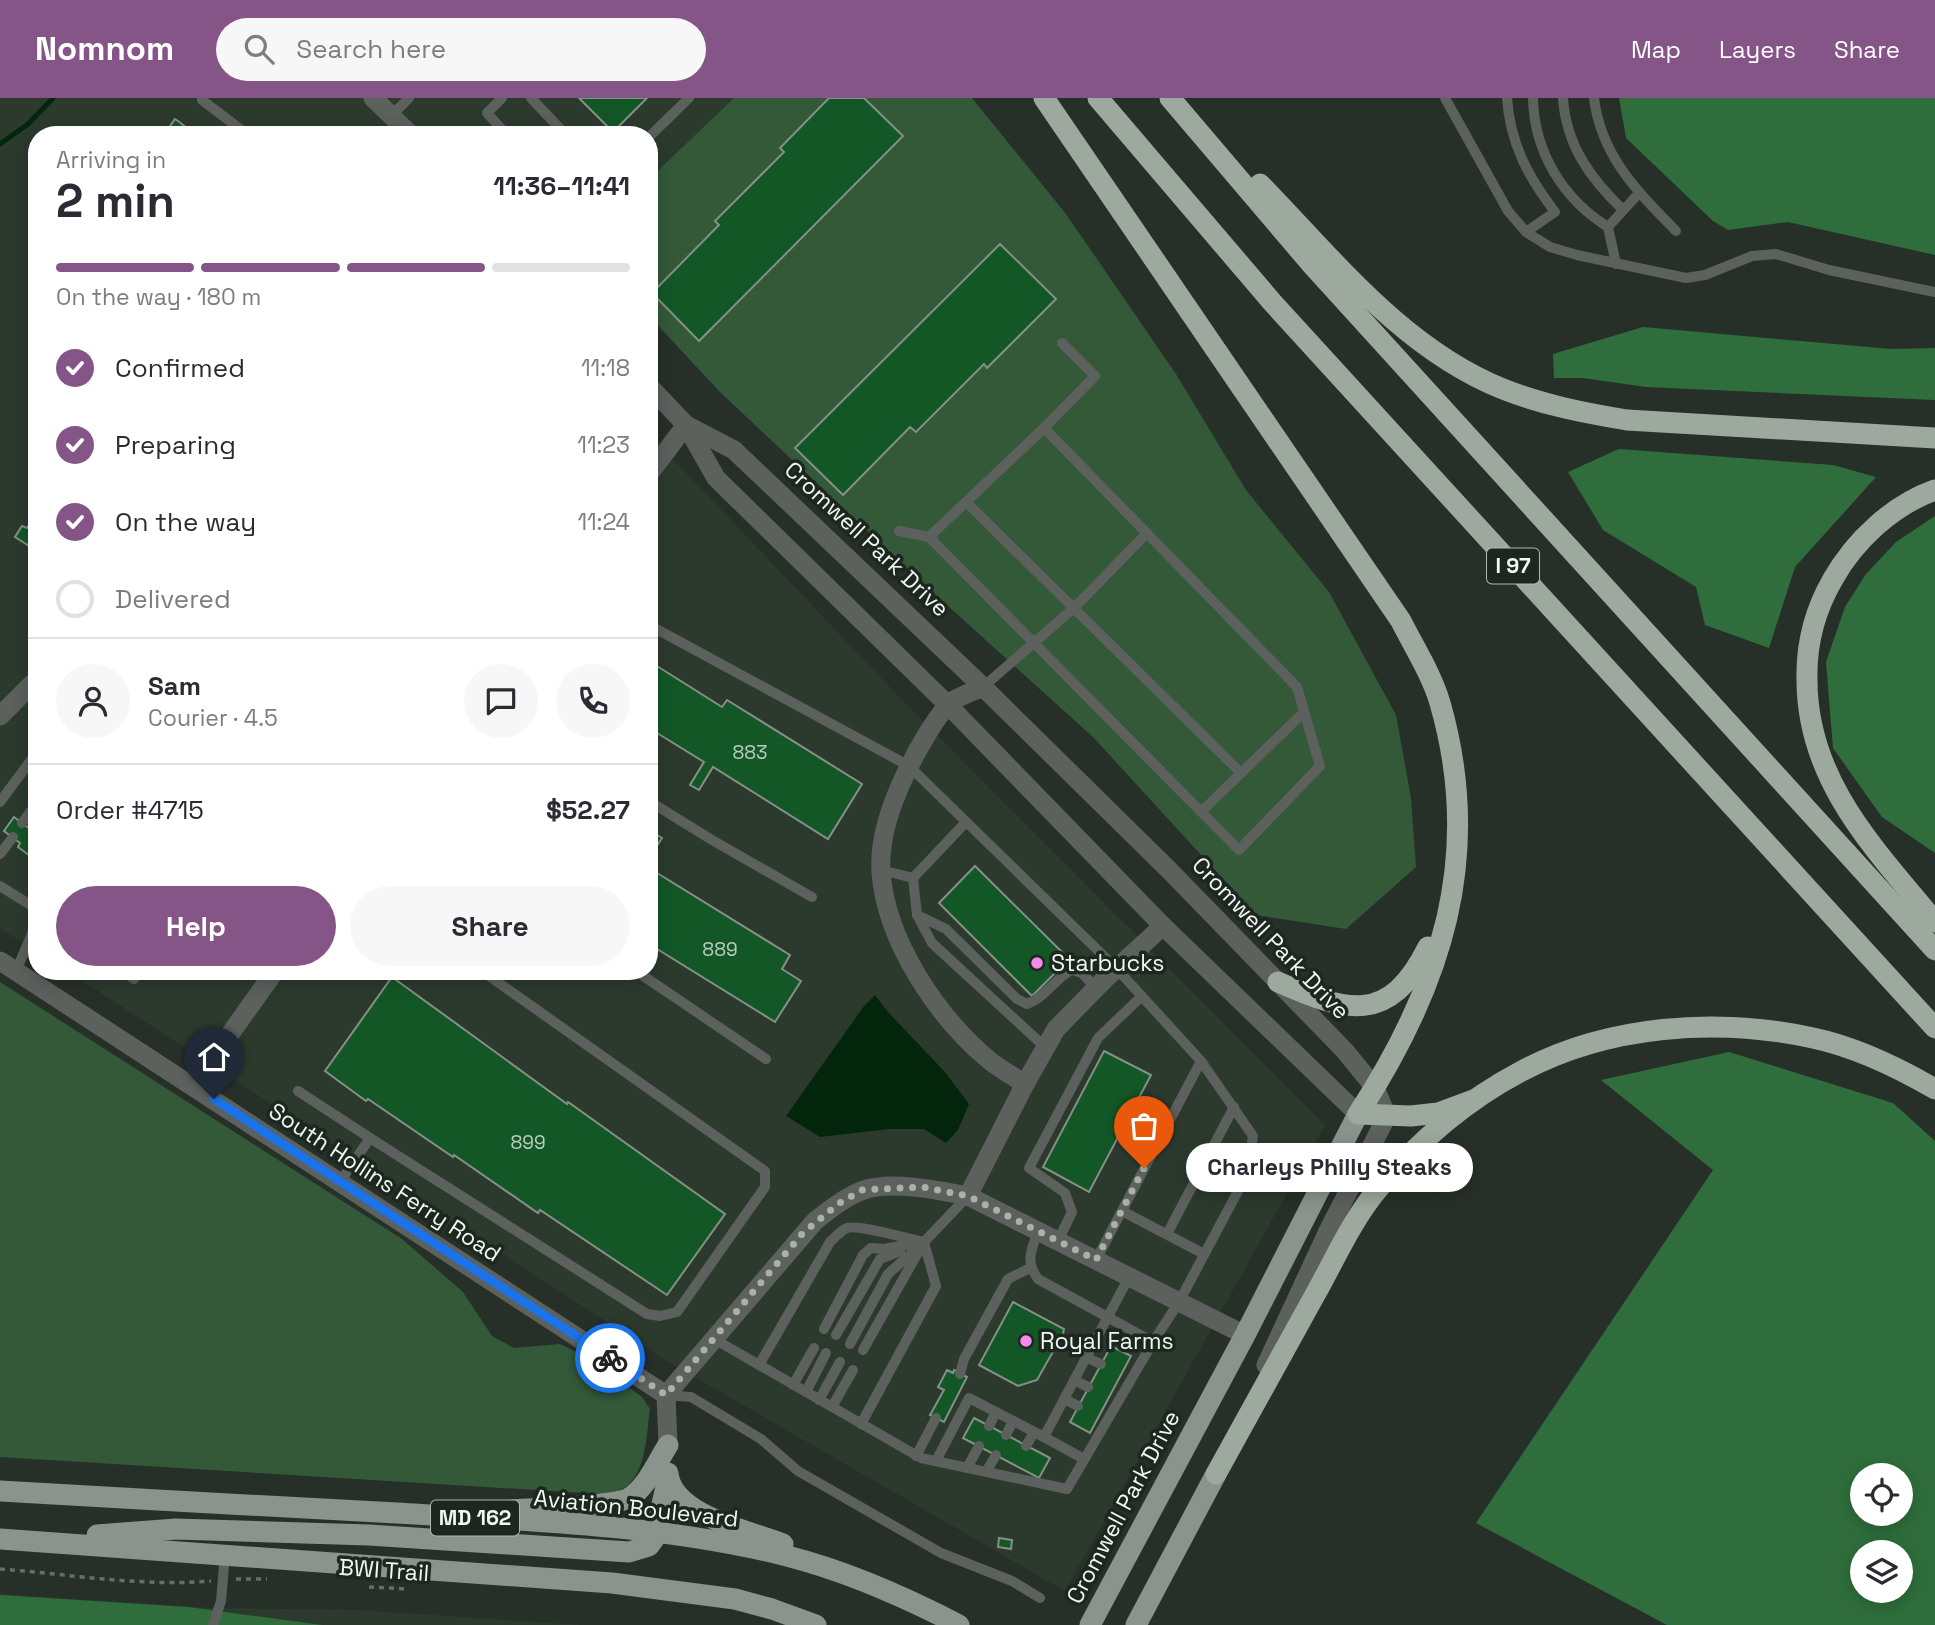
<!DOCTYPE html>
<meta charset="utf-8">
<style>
body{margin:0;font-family:"Space Grotesk",sans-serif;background:#f7f7f7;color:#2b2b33;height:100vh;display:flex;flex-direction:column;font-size:26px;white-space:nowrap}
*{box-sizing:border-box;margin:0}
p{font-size:23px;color:#7c7c81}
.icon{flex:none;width:38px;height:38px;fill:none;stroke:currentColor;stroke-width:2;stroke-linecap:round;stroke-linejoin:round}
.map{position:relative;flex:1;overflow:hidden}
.details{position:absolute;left:28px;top:28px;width:630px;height:854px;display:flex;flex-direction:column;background:#fff;border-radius:28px;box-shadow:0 4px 18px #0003}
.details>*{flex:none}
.controls{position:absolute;left:1850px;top:1365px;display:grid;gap:14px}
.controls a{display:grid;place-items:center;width:63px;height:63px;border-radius:50%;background:#fff;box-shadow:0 4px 18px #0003;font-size:35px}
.pin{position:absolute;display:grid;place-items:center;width:60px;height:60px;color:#fff;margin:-72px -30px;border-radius:50% 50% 50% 0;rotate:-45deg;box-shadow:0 0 7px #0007}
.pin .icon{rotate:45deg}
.courier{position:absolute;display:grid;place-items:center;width:70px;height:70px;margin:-35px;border:5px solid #1a73e8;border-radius:50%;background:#fff;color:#222;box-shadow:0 2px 9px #0007}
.bubble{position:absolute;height:49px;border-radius:24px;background:#fff;box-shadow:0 4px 18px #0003;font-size:23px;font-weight:700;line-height:49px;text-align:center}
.headline em{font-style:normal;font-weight:700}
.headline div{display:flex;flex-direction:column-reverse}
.headline{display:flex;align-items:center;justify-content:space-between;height:119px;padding:0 28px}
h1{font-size:46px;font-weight:700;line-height:52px}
.bar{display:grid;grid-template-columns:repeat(4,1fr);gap:10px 7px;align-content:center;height:84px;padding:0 28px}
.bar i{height:9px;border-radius:5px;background:#e1e1e2}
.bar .selected{background:#855588}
.bar p{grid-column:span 4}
.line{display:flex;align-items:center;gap:18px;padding:0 28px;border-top:2px solid #e1e1e2}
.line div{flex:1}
.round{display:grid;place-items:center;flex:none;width:74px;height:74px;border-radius:37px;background:#f7f7f7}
ol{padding:0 28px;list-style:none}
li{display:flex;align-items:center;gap:21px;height:77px}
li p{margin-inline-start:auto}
li .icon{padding:7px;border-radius:50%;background:#855588;color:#fff;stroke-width:4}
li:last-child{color:#7c7c81}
li i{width:38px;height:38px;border:4px solid #e1e1e2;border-radius:50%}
.button{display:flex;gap:14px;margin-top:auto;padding:14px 28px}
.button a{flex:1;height:80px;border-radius:42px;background:#855588;color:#fff;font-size:28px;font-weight:700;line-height:80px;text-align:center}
.button a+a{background:#f7f7f7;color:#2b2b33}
header{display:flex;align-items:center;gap:42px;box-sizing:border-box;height:98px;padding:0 35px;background:#855588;color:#fff}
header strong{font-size:33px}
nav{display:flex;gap:38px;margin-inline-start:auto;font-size:24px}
.search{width:490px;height:63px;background:#f7f7f7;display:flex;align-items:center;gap:18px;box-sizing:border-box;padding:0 24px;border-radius:38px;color:#7c7c81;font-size:26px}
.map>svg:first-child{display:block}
.built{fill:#2c3a2e}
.green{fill:#335939}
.forest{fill:#2f6e3c;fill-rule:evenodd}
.water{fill:#03250b}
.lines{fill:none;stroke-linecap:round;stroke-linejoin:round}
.stream{stroke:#03250b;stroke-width:5}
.building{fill:#135726;stroke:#869087;stroke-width:2}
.path{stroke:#666e67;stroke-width:3.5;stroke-dasharray:5 5;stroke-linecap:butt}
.lane{stroke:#5d615d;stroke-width:10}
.street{stroke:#5d615d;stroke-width:19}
.primary{stroke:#8b948c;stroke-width:21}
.highway{stroke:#9da89e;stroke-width:21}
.done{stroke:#aab1ab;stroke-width:7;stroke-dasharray:0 12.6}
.route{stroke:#1a73e8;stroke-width:9}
.poi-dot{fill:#f489f0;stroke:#1d261f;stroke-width:2.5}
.labels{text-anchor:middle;stroke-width:7;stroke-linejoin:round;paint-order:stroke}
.number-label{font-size:19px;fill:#bacfbf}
.shield{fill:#1d261f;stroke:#b1b8b3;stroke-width:2}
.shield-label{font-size:21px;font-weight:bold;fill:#f1f7f2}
.street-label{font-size:23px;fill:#f1f7f2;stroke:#1d261f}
.poi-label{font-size:23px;fill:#f1f7f2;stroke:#1d261f;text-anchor:start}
</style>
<header>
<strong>Nomnom</strong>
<div class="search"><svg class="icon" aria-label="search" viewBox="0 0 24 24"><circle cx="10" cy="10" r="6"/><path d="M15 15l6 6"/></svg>Search here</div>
<nav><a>Map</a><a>Layers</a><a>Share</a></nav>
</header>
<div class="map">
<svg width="1935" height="1527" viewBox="0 0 1935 1527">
<rect width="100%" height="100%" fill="#273028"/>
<g class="built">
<polygon points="0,0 734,0 649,81 649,37 37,37 37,854 0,830"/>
<polygon points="649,336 906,606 1325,1027 1065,1493 667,1263 67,873 649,873"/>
<polygon points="0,1496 212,1510 357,1512 582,1527 0,1527"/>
</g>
<g class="green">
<polygon points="734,0 972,0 1066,116 1176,276 1246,392 1329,494 1396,617 1411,700 1416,769 1346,831 1256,817 1094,640 926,488 720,294 649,218 649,81"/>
<path d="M0,884L402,1141L463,1194L492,1238L514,1250L560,1246L592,1262L642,1299L650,1311C646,1337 647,1382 618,1393C613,1394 606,1395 601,1396L0,1359Z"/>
</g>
<g class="forest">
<polygon points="1619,0 1935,0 1935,157 1788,124 1728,132 1713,123 1626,40"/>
<polygon points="1643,229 1891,251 1935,250 1935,302 1646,289 1583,280 1554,280 1553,256"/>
<polygon points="1619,351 1833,367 1876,379 1795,469 1769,550 1705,527 1696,489 1603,432 1568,374"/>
<polygon points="1935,418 1935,755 1882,719 1833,650 1826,564 1845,509 1866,476 1896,444"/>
<path d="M1729,954L1893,1005L1935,1043V1527H1667L1476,1425L1713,1072L1601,982ZM1862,1377H1900V1416H1862ZM1862,1454H1900V1493H1862Z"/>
<polygon points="0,1497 188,1509 322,1527 0,1527"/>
</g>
<polygon class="water" points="875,897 888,914 945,974 969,1006 958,1032 946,1045 924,1031 889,1031 820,1039 786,1018 864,908"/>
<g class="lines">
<polyline class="stream" points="0,46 28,26 53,0"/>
</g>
<g class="building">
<polygon points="579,0 647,0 613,34"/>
<polygon points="829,0 864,0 903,38 699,243 652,195 719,127 715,123 784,54 780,50"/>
<polygon points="175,21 178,23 196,37 164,37"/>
<polygon points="1000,146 1056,201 987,270 984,266 916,334 910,329 843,397 795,350"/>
<polygon points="31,424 37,427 37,453 15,439 22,428 27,430"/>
<polygon points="649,563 722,609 727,602 862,686 828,741 713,669 699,692 690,687 704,664 649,630"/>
<polygon points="14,719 30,731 37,723 37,763 18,749 20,745 4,733"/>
<polygon points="654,735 662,740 649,760 649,742"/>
<polygon points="975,768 1069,861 1032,898 939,805"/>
<polygon points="649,770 790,857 782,871 801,883 775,924 649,846"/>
<polygon points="392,879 567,1006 568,1004 725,1116 667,1197 540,1112 538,1115 454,1057 453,1059 368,1001 366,1003 325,973"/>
<polygon points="1104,953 1151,977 1089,1094 1043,1069"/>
<polygon points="1013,1204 1064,1231 1063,1236 1037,1282 1018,1288 979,1267"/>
<polygon points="1111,1248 1131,1258 1090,1335 1070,1324"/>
<polygon points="947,1272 953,1275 954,1272 967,1279 944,1324 930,1317 944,1292 938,1289"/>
<polygon points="974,1320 1050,1360 1039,1380 963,1340"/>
<polygon points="999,1440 1012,1442 1011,1451 998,1449"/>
</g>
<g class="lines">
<g class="path">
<path d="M0,1471C69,1476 141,1489 211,1483"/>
<polyline points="236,1481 267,1481"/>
<polyline points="369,1489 406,1491"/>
</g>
<g class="lane">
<polyline points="502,0 487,15 507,37"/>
<polyline points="531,0 566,37"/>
<polyline points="1445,0 1508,113 1526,134 1550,149 1577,157 1686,180 1705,177 1752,158 1776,156 1829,172 1935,194"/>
<path d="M1507,0C1510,45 1528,79 1555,114L1526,134"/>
<path d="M1533,0C1534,54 1563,101 1608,129"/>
<path d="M1563,0C1566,47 1590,80 1623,112"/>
<path d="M1594,0C1601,58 1637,93 1676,133"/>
<polyline points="202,2 248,37"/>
<polyline points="391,18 409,0"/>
<polyline points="649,39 689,0"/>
<polyline points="1616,166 1608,129 1639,95"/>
<polyline points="1044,330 1095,278 1062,245"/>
<polyline points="966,404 1241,675"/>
<polyline points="899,433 929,439 1044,330 1297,589 1320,668 1239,752 929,439"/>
<polyline points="649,527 909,668 1116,870 1201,963 1253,1038 1246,1078 1179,1204 1153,1244 1067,1391 921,1360 714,1241"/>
<polyline points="983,589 1075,509 1147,435"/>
<polyline points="649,703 712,742 812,799"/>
<polyline points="0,704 37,654"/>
<polyline points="1201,714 1304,614"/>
<polyline points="966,724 913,780 917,817 932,845 1046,950"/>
<polyline points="22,725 37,705"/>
<polyline points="0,756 13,739"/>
<polyline points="881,772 913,780"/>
<polyline points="0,788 37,811"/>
<path d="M917,817L946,831L1017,901L1027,906C1046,899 1055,880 1072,872L1082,875L1096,890"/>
<polyline points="16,873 37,824"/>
<polyline points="123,873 134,881 140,873"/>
<polyline points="636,873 766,961"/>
<polyline points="298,993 370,1040 340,1084"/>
<polyline points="370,1040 647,1216 660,1218 677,1214 765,1089 765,1073 482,873"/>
<polyline points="1122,1113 1204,1156"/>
<path d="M1038,1133C1031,1153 1025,1163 1038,1181L1153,1244"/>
<polyline points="1167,1136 1234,1009"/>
<polyline points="1058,1143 1072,1114 1065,1095 1029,1070 1098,940 1142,898"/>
<polyline points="1096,1162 1201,963"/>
<polyline points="824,1231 863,1157 871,1150 884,1151 917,1145"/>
<polyline points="836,1237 880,1161 900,1153"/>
<polyline points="850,1246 888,1176 924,1144 967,1099"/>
<polyline points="863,1252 920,1151"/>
<polyline points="1085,1259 1101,1266"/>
<path d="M759,1267L830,1144C835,1140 841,1132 847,1130C858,1126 908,1141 924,1144"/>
<polyline points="960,1276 964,1261 1008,1181 1030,1170"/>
<polyline points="1074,1282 1088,1289"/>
<polyline points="793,1287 814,1250"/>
<polyline points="806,1294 826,1255"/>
<polyline points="666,1297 691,1299 761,1341 798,1373 941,1455 1012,1483 1040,1500"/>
<polyline points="1064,1301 1078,1308"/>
<polyline points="819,1302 840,1264"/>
<polyline points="832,1309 853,1272"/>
<polyline points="861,1326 936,1188 924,1144"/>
<polyline points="989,1328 996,1314"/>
<polyline points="1006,1337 1013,1323"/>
<polyline points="1044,1339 1084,1361"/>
<polyline points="1026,1348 1034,1334"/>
<polyline points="916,1358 936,1320"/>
<polyline points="936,1363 969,1300 1044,1339 1129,1179"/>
<polyline points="967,1370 979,1348"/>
<polyline points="986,1374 996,1357"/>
<polyline points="213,1527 221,1503 225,1456"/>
</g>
<g class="street">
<polyline points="373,0 411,37"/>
<polyline points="649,288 686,327 716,380 949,608 1163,828 1358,1016"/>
<polyline points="686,327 734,352 983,589 1169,772 1345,953 1375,990 1387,1018 1329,1131 1266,1267"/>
<polyline points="649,376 686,327"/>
<path d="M983,589C974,593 963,597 954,602C938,613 914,658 905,677C891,707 879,740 881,774C886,843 937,919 990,963C1000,971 1013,978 1025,986"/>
<polyline points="0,618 37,581"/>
<polyline points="0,863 666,1297 668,1347"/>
<polyline points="193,988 275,873"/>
<polyline points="968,1098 1025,986 1056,931 1106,880 1163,828"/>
<path d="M666,1297L815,1123C829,1112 844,1100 861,1093C890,1082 937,1092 968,1098L1245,1237"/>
</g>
<g class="primary">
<path d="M668,1375C671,1417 750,1433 783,1446"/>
<path d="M0,1393C132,1401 265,1408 397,1415C527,1423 660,1426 787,1458C846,1473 905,1499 959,1527"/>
<path d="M513,1412C536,1410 612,1409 629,1400C647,1389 657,1364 668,1347"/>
<polyline points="97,1437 176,1431 369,1437 629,1454 649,1448 654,1441 668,1380"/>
<polyline points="0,1441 612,1485 735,1501 772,1511 816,1527"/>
<polyline points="1090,1527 1245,1237 1358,1016"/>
<polyline points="1136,1527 1216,1376"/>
</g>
<g class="highway">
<path d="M1044,0L1401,523C1414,549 1432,577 1440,605C1484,758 1442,887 1358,1016L1411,1018L1438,1015L1473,1002"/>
<polyline points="1098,0 1272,204 1935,930"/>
<polyline points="1170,0 1313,168 1935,852"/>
<path d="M1260,86C1333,161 1403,251 1503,291C1543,307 1585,315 1627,322L1935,340"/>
<path d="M1935,392C1893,407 1855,442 1833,481C1815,512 1806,545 1807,582C1807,683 1875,751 1935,824"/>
<path d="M1278,884C1346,914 1389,928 1428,849"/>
<path d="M1216,1376C1249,1316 1282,1256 1316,1195C1335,1161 1352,1122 1378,1091C1418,1044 1465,1003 1520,974C1607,927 1717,919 1813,940C1856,949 1897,969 1935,991"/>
</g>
</g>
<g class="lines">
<polyline class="done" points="610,1260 666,1297 802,1136 838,1106 862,1092 922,1089 968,1098 1096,1162 1144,1070"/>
<polyline class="route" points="214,1001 610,1260"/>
</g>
<g class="poi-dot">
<circle cx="1037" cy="865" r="7"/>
<circle cx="1026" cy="1243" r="7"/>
</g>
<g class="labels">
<g class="number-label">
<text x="750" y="661">883</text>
<text x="720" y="858">889</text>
<text x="528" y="1051">899</text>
</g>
<g class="shield">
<rect x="1487" y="450.5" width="52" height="35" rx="5"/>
<rect x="431" y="1402.5" width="88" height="35" rx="5"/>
</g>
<g class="shield-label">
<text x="1513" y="475">I 97</text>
<text x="475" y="1427">MD 162</text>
</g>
<g class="street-label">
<text transform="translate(867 441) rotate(43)" y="8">Cromwell Park Drive</text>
<text transform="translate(1271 840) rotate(46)" y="8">Cromwell Park Drive</text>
<text transform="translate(385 1084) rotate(33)" y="8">South Hollins Ferry Road</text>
<text transform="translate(1123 1409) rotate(-62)" y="8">Cromwell Park Drive</text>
<text transform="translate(636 1410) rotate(6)" y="8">Aviation Boulevard</text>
<text transform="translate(384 1472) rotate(4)" y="8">BWI Trail</text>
</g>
<g class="poi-label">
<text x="1051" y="873">Starbucks</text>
<text x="1040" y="1251">Royal Farms</text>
</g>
</g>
</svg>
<div class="controls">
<a><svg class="icon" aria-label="locate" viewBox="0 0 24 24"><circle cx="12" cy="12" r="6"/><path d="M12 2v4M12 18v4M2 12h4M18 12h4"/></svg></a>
<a><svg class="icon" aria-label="layers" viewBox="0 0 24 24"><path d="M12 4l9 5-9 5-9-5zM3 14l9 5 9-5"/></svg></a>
</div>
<div class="pin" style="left:1144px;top:1070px;background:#ea580c"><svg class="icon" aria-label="bag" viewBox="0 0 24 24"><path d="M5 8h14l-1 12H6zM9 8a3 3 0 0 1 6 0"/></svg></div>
<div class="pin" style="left:214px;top:1001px;background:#1f2937"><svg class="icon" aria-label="home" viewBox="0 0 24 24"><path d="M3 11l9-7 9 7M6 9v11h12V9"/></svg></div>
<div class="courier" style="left:610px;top:1260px"><svg class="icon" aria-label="bike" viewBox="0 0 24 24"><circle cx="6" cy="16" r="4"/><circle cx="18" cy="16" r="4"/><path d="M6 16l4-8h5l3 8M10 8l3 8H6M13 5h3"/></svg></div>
<div class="bubble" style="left:1186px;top:1045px;width:287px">Charleys Philly Steaks</div>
<section class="details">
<div class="headline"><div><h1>2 min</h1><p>Arriving in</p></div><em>11:36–11:41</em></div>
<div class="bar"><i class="selected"></i><i class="selected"></i><i class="selected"></i><i></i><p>On the way · 180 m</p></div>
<ol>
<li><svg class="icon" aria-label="check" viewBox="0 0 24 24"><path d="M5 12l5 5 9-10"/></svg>Confirmed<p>11:18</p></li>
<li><svg class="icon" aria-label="check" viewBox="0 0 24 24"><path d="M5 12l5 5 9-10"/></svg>Preparing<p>11:23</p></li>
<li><svg class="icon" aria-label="check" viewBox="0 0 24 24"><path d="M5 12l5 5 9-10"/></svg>On the way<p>11:24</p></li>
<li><i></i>Delivered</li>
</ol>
<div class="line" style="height:126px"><a class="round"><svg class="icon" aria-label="person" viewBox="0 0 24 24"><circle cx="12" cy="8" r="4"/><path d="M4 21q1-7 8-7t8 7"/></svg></a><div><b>Sam</b><p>Courier · 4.5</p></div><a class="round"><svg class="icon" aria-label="chat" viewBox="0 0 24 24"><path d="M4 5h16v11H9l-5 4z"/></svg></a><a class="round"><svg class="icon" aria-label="phone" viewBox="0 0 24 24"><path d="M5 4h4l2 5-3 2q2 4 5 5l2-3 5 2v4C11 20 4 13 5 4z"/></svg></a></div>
<div class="line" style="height:91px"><div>Order #4715</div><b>$52.27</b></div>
<div class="button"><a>Help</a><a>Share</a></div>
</section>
</div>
